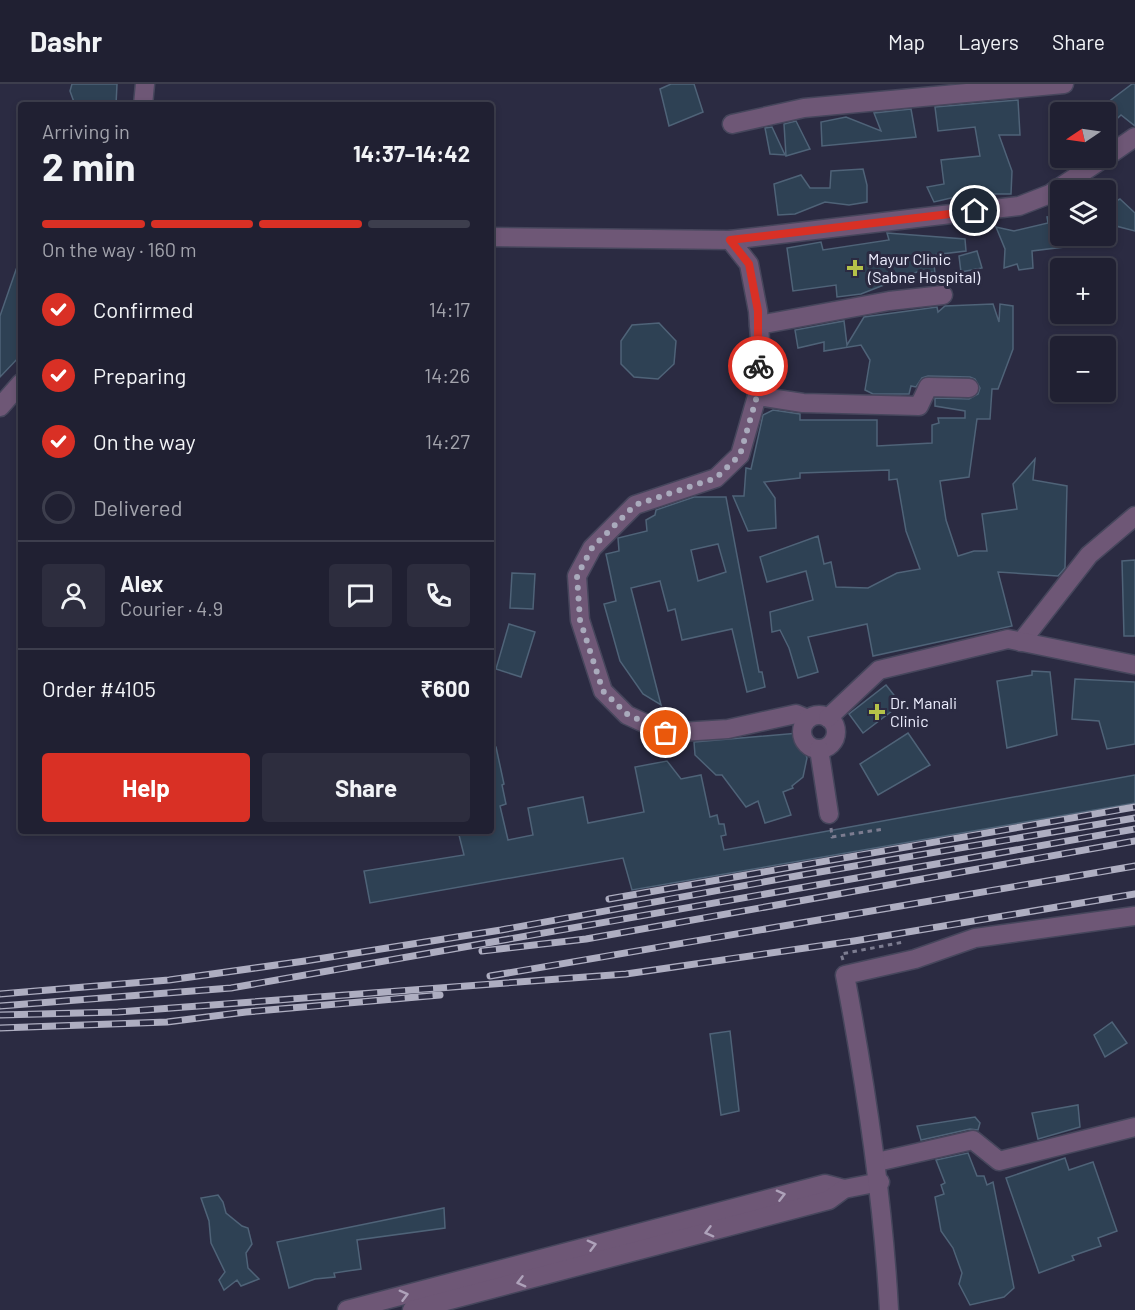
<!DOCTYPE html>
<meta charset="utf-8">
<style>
body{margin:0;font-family:Barlow,sans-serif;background:#2d2d3e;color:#f1f3f6;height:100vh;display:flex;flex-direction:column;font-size:22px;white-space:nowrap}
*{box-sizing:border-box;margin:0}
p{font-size:20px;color:#a2a3ac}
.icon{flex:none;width:33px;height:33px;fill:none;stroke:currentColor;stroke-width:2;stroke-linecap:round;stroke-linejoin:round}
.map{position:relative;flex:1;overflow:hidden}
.sheet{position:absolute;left:18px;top:18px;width:476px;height:732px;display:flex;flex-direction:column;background:#202032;border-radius:6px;box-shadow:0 3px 9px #0003,0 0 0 2px #3d3e4d}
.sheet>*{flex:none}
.needle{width:39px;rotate:257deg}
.controls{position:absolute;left:1050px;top:18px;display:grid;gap:12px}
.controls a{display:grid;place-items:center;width:66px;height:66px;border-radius:6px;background:#202032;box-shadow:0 3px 9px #0003,0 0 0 2px #3d3e4d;font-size:30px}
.pin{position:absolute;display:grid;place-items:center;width:51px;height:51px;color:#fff;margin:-26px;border:3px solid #fff;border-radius:50%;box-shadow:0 2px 6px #0007}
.courier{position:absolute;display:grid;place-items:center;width:60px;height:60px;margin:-30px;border:4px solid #d93025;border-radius:50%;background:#fff;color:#222;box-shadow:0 2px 8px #0007}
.headline em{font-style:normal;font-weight:700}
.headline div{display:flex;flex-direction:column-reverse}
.headline{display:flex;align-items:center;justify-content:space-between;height:102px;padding:0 24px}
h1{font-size:39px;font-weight:700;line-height:45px}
.bar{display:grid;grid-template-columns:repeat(4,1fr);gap:9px 6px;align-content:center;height:72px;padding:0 24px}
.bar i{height:8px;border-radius:4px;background:#3d3e4d}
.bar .on{background:#d93025}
.bar p{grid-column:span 4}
.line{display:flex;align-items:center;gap:15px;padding:0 24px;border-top:2px solid #3d3e4d}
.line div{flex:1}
.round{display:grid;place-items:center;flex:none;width:63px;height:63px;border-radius:6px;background:#2d2d3e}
ol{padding:0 24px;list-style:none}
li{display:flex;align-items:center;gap:18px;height:66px}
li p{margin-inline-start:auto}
li .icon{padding:6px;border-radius:50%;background:#d93025;color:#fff;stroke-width:4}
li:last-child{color:#a2a3ac}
li i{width:33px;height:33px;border:3px solid #3d3e4d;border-radius:50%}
.cta{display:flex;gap:12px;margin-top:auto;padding:12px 24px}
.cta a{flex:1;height:69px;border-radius:6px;background:#d93025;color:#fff;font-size:24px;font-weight:700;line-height:69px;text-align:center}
.cta a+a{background:#2d2d3e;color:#f1f3f6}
header{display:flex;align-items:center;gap:36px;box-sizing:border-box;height:84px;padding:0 30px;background:#202032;border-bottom:2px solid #3d3e4d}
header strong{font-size:28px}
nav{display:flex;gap:33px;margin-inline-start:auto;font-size:21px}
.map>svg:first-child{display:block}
.building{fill:#2e4154;stroke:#4f6378;stroke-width:1.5;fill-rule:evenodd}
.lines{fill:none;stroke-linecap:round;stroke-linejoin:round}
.minor-casing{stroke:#46465c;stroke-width:21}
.path{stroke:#7c7c90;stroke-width:3;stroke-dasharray:4.5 4.5;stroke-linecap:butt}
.minor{stroke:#6e5776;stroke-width:18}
.rail-casing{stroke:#aeaec1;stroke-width:7}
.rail{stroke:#2b2b42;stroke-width:4.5;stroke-dasharray:14;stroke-linecap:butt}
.oneway{stroke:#aea2ba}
.done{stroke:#a9aabc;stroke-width:6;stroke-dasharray:0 10.8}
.route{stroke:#d93025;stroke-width:8}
.poi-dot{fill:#b5c249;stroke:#2b2b42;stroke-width:2}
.labels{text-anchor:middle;stroke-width:6;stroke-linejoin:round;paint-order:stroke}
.poi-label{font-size:16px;fill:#edeefe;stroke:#2b2b42;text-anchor:start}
</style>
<header>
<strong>Dashr</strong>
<nav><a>Map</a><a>Layers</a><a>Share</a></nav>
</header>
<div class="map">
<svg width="1135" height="1226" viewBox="0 0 1135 1226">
<rect width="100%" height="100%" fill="#2b2b42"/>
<g class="building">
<polygon points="72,0 117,0 116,21 75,21 70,7"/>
<polygon points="671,0 694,0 703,28 669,42 660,5"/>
<polygon points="1132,0 1135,0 1135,42 1121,31 1106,45 1106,28 1095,28"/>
<polygon points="1018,16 1020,51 999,51 1012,87 1011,110 972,110 971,114 951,114 934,118 927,103 944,100 941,76 980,72 975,43 938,47 935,23"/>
<polygon points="911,25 916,53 822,62 821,38 846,33 881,47 874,29"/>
<polygon points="796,37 810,65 786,72 784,40"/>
<polygon points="772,43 785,71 770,70 765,44"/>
<polygon points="863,85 867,101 867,118 849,121 825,118 795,130 778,131 774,100 801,91 810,104 830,104 831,87"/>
<polygon points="1120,115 1135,129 1135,147 1116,142 1106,122"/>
<polygon points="1060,132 1060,152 1088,152 1089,160 1032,167 1033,184 1019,186 1017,180 1004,184 1005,165 996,143 1014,147 1048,139 1047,133"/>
<polygon points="887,149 965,155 966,167 933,171 935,189 922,186 861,210 837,213 836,201 793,207 787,164 821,158 823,166 889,156"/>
<polygon points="977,167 982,184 961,188 959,172"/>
<polygon points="18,180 21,180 21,271 0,293 0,232"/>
<polygon points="993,220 999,238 1000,220 1013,222 1013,265 998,305 992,305 990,335 977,335 969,393 940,397 946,436 958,472 974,467 987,467 982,430 1017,425 1013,400 1035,375 1033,396 1067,402 1065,484 1058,492 998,488 1012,542 873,572 867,540 808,553 818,588 798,594 789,564 780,546 772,548 770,528 813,516 806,487 767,498 760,473 818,452 824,480 831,478 836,503 868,504 897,489 920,485 906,447 897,395 889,396 889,386 800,389 800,394 764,398 775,414 776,444 748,447 733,412 744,412 746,384 751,385 763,331 773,326 800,330 800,336 877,336 877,362 932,359 932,341 939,339 938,334 965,334 965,327 935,322 935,314 969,315 978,310 980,304 975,295 970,293 928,292 922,294 916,303 911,302 909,310 873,310 865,306 870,276 861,261 824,267 824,258 798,264 795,246 844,237 847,261 864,233 937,223 938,228 945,222"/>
<polygon points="659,239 676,257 674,280 658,295 634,293 621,280 621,257 632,241"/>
<path d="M694,413H726L759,588H762L765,603L747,608L732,545L682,556L675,525L668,527L660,497L631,504L661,621L643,610L620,577L604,520L616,517L606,470L619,467L618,454L647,447L646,436L655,431L656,426ZM718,460L726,488L698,497L691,466Z"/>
<polygon points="1135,476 1135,552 1124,552 1122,477"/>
<polygon points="512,489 535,490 533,525 510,524"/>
<polygon points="509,540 535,548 521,593 496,585"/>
<polygon points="1032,587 1050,588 1057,651 1007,664 997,597 1032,591"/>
<polygon points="1075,595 1135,598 1135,660 1107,665 1099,637 1072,635"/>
<polygon points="886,601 901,620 863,649 849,630"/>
<polygon points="799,649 807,674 803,693 792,702 793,704 783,708 791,731 765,739 758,717 746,723 722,691 716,691 695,671 694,658"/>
<polygon points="908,649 930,681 878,711 860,680"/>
<polygon points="496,663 504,700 502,701 506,720 500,722 508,756 533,751 528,724 583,713 588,739 644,728 635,683 667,677 681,695 701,691 710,733 717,731 719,740 724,740 726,751 721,752 724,766 1135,691 1135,719 632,806 623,774 370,819 364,787 464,771 458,747 490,747 490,664"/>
<polygon points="1112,938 1127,959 1105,973 1094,951"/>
<polygon points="730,947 739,1027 721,1031 710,950"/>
<polygon points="1078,1021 1080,1043 1038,1055 1032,1029"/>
<polygon points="975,1033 980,1039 978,1046 970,1045 921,1056 917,1042"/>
<polygon points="968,1069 977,1092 984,1092 987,1101 993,1098 1014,1204 1004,1213 970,1221 959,1200 962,1189 953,1164 941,1147 935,1113 944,1110 941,1101 945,1099 936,1076"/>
<polygon points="1065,1074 1069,1086 1093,1078 1117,1147 1098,1154 1101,1162 1072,1172 1074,1176 1039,1189 1006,1094"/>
<polygon points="218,1111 223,1118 226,1129 242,1142 248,1144 252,1160 246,1169 248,1184 259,1195 241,1202 237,1196 224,1206 219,1196 225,1188 211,1159 209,1137 201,1114"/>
<polygon points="444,1124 445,1144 357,1156 361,1185 334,1189 335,1193 315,1195 289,1204 277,1158"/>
</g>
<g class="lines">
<g class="minor-casing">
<g id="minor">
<polyline points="143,21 145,0"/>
<polyline points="732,40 804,24 1064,0"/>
<polyline points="1106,73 1135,53"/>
<polyline points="490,153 730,156 1019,122 1050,110 1104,74"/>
<polyline points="730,156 749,180 758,227 760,256 757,312 740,371 716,394 635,421 592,464 577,492 580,536 603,607 627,631 666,649 728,645 796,630 808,635"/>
<polyline points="759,241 889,217 943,211"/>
<polyline points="757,312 803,319 919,322 928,303 969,304"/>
<polyline points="0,323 21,299"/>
<polyline points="1021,558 1089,471 1135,432"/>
<circle cx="819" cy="648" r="17"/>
<polyline points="828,634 879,586 1008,555 1135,581"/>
<polyline points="819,665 829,730"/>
<polyline points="877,1078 973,1056 999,1077 1135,1043"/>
<polyline points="347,1226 825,1100 844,1105"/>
<polyline points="412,1226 829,1116 844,1105 880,1098"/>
<path d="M889,1226C883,1112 866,1002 845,891L915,875L975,854L1135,832"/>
</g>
</g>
<g class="path">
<polyline points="831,744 832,753 884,745"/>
<polyline points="843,876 841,870 904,858"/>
</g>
<use href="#minor" class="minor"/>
<g class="rail-casing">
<g id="rail">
<polyline points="609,815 1135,723"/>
<polyline points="482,867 586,855 1135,757"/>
<polyline points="490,892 1135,782"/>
<polyline points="0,910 169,896 305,877 501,846 802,791 1135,734"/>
<polyline points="0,922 231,904 1135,745"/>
<polyline points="0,931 118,928 626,890 854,857 1135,810"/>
<polyline points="0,944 167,938 246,928 440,911"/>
</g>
</g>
<use href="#rail" class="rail"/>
</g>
<defs><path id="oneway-chevron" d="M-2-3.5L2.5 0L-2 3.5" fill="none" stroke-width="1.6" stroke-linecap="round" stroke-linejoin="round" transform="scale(1.5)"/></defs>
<g class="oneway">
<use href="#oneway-chevron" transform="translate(781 1111) rotate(-14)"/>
<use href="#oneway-chevron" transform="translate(709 1148) rotate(165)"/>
<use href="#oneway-chevron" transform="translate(592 1161) rotate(-15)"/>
<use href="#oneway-chevron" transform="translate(521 1198) rotate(165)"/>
<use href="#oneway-chevron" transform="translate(404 1211) rotate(-15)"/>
</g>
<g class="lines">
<polyline class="done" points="666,649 627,630 603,607 580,536 577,492 592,464 635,421 716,394 740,371 757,312 758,282"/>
<polyline class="route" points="758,282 758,227 749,180 730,156 975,127"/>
</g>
<g class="poi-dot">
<path d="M852 175h6v6h6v6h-6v6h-6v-6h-6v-6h6z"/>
<path d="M874 619h6v6h6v6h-6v6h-6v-6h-6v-6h6z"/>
</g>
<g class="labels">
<g class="poi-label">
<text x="868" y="181">Mayur Clinic<tspan x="868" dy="18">(Sabne Hospital)</tspan></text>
<text x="890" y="625">Dr. Manali<tspan x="890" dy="18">Clinic</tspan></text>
</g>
</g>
</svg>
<div class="controls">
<a><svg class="needle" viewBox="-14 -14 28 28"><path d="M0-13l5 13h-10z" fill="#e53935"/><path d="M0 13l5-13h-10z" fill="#a2a3ac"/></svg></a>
<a><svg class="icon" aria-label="layers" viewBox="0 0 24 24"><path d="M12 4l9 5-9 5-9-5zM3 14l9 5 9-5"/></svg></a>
<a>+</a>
<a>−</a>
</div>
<div class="pin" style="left:666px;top:649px;background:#ea580c"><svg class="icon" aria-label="bag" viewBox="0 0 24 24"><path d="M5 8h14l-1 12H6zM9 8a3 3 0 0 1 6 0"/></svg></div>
<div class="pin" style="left:975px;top:127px;background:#1f2937"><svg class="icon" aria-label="home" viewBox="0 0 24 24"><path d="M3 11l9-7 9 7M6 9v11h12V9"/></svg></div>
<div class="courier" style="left:758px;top:282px"><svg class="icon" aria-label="bike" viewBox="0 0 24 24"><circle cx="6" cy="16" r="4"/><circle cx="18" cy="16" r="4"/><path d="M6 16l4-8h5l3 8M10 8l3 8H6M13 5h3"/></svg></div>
<section class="sheet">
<div class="headline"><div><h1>2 min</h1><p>Arriving in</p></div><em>14:37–14:42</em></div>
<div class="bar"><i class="on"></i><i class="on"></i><i class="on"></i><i></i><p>On the way · 160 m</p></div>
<ol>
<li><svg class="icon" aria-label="check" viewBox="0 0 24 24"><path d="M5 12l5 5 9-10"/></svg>Confirmed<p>14:17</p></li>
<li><svg class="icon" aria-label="check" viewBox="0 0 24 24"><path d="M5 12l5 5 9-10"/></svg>Preparing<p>14:26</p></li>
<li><svg class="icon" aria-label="check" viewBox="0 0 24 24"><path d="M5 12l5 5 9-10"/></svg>On the way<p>14:27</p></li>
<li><i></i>Delivered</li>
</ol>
<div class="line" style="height:108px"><a class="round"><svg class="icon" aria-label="person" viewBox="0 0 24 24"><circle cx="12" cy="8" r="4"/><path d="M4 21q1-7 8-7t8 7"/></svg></a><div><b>Alex</b><p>Courier · 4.9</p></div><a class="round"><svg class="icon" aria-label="chat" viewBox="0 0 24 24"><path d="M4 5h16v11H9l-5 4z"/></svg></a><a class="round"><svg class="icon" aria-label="phone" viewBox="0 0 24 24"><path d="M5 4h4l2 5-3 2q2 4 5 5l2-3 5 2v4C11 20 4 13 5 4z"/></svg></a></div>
<div class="line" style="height:78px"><div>Order #4105</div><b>₹600</b></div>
<div class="cta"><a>Help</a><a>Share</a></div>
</section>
</div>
